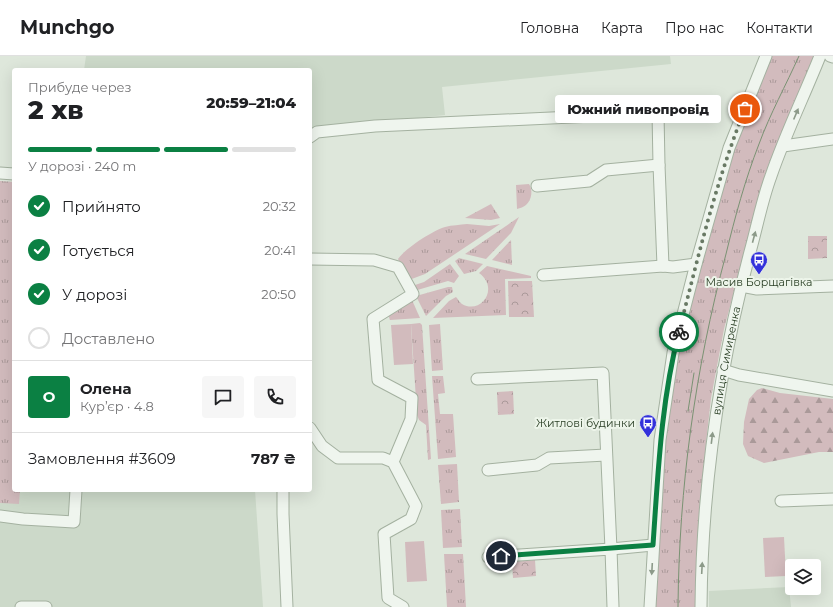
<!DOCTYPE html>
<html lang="uk">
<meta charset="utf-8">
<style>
body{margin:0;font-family:Montserrat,sans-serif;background:#f6f6f6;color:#202124;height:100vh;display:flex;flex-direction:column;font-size:15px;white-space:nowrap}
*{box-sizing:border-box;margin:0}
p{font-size:13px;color:#757577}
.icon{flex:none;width:22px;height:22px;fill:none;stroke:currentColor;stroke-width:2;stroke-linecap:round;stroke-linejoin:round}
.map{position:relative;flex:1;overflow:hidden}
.panel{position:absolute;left:12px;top:12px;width:300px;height:424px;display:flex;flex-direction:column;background:#fff;border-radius:4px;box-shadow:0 4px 16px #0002}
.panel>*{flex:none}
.buttons{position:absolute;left:785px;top:503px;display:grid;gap:8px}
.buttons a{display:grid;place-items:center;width:36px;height:36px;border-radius:4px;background:#fff;box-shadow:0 4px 16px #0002;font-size:20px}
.pin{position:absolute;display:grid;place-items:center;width:34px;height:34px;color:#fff;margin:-17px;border:2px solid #fff;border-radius:50%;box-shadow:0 1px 4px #0007}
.courier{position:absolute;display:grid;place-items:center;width:40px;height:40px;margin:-20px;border:3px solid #0b8043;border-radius:50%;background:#fff;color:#222;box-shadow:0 1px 5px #0007}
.bubble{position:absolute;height:28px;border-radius:4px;background:#fff;box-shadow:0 4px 16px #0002;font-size:13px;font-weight:800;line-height:28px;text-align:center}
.summary em{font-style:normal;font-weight:800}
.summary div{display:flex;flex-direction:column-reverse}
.summary{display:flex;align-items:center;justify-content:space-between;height:68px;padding:0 16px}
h1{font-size:26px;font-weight:800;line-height:30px}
.bar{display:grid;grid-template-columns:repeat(4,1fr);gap:6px 4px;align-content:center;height:48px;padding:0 16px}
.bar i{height:5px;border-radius:3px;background:#e0e0e0}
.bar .selected{background:#0b8043}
.bar p{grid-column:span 4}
.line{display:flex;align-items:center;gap:10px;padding:0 16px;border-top:1px solid #e0e0e0}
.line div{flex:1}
.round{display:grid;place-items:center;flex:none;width:42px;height:42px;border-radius:4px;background:#f6f6f6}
ol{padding:0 16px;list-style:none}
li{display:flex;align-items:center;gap:12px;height:44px}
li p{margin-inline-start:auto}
li .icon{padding:4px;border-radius:50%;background:#0b8043;color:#fff;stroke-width:4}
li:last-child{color:#757577}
li i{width:22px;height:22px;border:2px solid #e0e0e0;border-radius:50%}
header{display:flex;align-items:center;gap:24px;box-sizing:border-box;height:56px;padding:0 20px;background:#fff;border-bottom:1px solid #e0e0e0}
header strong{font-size:19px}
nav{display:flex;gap:22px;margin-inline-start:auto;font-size:14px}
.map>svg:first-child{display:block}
.built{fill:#ccd9c9}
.grass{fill:url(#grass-tufts)}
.forest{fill:url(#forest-firs)}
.park{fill:url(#park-crowns)}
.pitch{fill:#d2bbbd}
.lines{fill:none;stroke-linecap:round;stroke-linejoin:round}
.minor-casing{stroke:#a4b1a0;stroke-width:13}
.minor{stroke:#eff5ee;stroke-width:11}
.tram{stroke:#7a9273;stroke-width:1}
.oneway{fill:#8c9a89}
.done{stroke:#687964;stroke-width:4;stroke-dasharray:0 7.2}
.route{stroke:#0b8043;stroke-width:5}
.labels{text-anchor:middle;stroke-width:4;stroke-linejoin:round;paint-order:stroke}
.poi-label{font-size:11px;fill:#293e24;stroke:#edf5ea}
.street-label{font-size:11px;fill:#293e24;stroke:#edf5ea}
</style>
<header>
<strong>Munchgo</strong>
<nav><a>Головна</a><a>Карта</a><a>Про нас</a><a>Контакти</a></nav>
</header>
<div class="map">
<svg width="833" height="551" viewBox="0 0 833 551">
<defs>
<pattern id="grass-tufts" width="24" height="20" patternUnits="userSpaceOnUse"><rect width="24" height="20" fill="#d2bbbd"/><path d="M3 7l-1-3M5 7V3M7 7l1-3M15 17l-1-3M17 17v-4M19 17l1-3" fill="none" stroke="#a99"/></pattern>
<pattern id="forest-firs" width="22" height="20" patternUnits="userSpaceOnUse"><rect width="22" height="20" fill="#d2bbbd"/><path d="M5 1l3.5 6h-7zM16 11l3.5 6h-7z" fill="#a99"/></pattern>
<pattern id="park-crowns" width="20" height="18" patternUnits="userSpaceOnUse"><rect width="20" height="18" fill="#d2bbbd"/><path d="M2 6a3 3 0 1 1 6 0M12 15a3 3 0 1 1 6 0" fill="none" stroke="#a99"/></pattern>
</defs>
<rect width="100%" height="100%" fill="#dee7db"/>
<g class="built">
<polygon points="86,0 670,0 671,8 442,31 445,59 310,74 310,14 84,14"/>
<polygon points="0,125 14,126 14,434 255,434 263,551 0,551"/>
<polygon points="789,531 791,551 709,551 709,535"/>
</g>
<g class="grass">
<path d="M771,0H814L763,127L724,273L711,342L706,387L699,457L695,551H655C658,459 663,367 683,277C691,240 702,205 713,169C721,141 728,112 738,84C748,56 760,28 771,0Z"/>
<polygon points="0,125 14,126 14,434 20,434 19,448 0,447"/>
<path d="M529,128C533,133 532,144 526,149C524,151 520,152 517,153L516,129Z"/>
<polygon points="491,148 500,162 491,164 465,162"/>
<polygon points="519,161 511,177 486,203 465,198"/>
<path d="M467,168L489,170L500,168L425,218L409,224L398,203C406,192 432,175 445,171C452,169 460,169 467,168Z"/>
<polygon points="511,184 512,209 492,204"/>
<polygon points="459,202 483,208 476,215 464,218 455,205"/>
<polygon points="450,208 459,220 454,227 448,225 414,235 412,230 424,226"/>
<path d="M487,210L531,220V222L505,223L506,259L433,262L449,245L456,241C458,243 460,247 462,248C481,259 500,232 479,217Z"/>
<polygon points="448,231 452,231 453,236 446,240 426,260 416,240"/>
<polygon points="412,244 420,262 390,264 388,258"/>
<polygon points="420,267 422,269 431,403 428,404 426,369 419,364 417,359 411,268"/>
<polygon points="440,268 443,314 432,315 429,269"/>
<polygon points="432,320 443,320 445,337 438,338 440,358 453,358 456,401 438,403"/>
<polygon points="457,408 459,446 441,448 438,409"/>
<polygon points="460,453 462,491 443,492 441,454"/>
<polygon points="444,498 463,498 466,551 447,551"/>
</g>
<polygon class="forest" points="762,332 780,337 833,343 833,396 819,396 764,407 748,400 743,388 744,366 749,343 757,334"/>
<g class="park">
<polygon points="808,180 827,180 827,202 808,203"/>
<polygon points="508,225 532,225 534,261 509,261"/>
<polygon points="513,335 514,358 498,359 497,336"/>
<polygon points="535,504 536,520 513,522 512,506"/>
</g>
<g class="pitch">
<polygon points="411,268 413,308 394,309 391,269"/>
<polygon points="784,481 786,520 765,521 763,482"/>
<polygon points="424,485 427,525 407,526 405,486"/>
</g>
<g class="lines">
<g class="minor-casing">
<g id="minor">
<polyline points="830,0 833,1"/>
<polyline points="310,81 317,76 375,70 658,57 659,109 663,210"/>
<polyline points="783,90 833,83"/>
<polyline points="0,117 14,118"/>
<polyline points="537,130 589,125 606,114 659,109"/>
<polyline points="310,203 374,204 398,211 413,238 373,263 378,324 412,342 411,363 393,406"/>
<polyline points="543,219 663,210 673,211 696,208"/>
<polyline points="741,230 757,233 833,230"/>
<polyline points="723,314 739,319 833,335"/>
<polyline points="477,323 603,317 611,493 653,489"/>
<polyline points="310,372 322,390 338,402 383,402 393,406 416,450 411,463 384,478 388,542 403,551"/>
<polyline points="488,414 537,409 549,402 606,399"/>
<polyline points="283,434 283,458 287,551"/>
<polyline points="781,445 833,443"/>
<polyline points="0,460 23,463 74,466 76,434"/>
<polyline points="488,501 611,493 613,551"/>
<polyline points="21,551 46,551"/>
<polyline points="650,551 660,384 673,297 696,208 729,92 766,0"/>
<path id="s1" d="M701,551C702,430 719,313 750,196C757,171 762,144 771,120C785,79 804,40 820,0"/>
</g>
</g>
<use href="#minor" class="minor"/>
<g class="tram">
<polyline points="688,355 694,317"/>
<path d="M678,551C679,431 695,314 726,198C735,161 745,124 759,88C770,58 786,29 799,0"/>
</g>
</g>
<defs><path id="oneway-solid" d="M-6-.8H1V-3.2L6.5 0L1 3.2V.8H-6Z"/></defs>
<g class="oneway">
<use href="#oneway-solid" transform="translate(796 58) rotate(-67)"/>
<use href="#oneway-solid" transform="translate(754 181) rotate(-75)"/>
<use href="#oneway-solid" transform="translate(712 382) rotate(-83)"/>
<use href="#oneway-solid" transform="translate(702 512) rotate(-87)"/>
<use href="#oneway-solid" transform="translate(652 513) rotate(93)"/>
</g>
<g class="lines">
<path class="done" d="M679,276C698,201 716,125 745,53"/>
<path class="route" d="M501,500L653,489C658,418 661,345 679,276"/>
</g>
<defs>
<g id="bus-pin" transform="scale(0.9)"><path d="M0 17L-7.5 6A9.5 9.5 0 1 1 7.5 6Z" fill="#3331db" stroke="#edf5ea"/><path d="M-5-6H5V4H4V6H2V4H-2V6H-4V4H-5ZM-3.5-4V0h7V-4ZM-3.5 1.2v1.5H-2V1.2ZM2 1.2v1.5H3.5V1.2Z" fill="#fff"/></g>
</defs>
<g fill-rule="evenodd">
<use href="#bus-pin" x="759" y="204"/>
<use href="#bus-pin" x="648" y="367"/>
</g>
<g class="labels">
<g class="poi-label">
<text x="759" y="230">Масив Борщагівка</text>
<text x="635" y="371" text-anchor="end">Житлові будинки</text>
</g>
<g class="street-label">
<text dy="4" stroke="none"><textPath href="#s1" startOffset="248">вулиця Симиренка</textPath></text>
</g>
</g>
</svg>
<div class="buttons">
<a><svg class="icon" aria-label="layers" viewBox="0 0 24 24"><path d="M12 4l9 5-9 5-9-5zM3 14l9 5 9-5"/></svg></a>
</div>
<div class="pin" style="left:745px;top:53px;background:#ea580c"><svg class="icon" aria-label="bag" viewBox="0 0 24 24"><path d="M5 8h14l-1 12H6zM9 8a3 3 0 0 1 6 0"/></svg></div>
<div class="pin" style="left:501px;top:500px;background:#1f2937"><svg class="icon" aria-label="home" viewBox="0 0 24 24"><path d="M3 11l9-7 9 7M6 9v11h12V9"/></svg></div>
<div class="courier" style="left:679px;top:276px"><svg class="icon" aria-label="bike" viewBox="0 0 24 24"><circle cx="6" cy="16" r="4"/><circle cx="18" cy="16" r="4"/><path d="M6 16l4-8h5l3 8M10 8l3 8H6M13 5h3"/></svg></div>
<div class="bubble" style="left:555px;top:39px;width:166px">Южний пивопровід</div>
<section class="panel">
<div class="summary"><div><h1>2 хв</h1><p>Прибуде через</p></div><em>20:59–21:04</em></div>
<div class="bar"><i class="selected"></i><i class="selected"></i><i class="selected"></i><i></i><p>У дорозі · 240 m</p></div>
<ol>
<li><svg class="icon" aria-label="check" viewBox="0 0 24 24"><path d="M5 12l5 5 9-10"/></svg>Прийнято<p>20:32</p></li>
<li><svg class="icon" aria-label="check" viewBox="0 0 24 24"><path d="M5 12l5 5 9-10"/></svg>Готується<p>20:41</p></li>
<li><svg class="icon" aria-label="check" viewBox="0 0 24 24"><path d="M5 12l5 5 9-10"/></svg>У дорозі<p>20:50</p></li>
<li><i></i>Доставлено</li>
</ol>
<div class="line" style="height:72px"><b class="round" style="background:#0b8043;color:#fff">О</b><div><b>Олена</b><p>Кур’єр · 4.8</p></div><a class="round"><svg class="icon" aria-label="chat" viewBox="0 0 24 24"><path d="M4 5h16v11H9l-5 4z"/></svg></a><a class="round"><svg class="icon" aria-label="phone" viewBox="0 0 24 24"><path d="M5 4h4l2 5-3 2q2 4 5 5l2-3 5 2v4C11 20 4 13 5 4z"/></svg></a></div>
<div class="line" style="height:52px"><div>Замовлення #3609</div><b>787 ₴</b></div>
</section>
</div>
